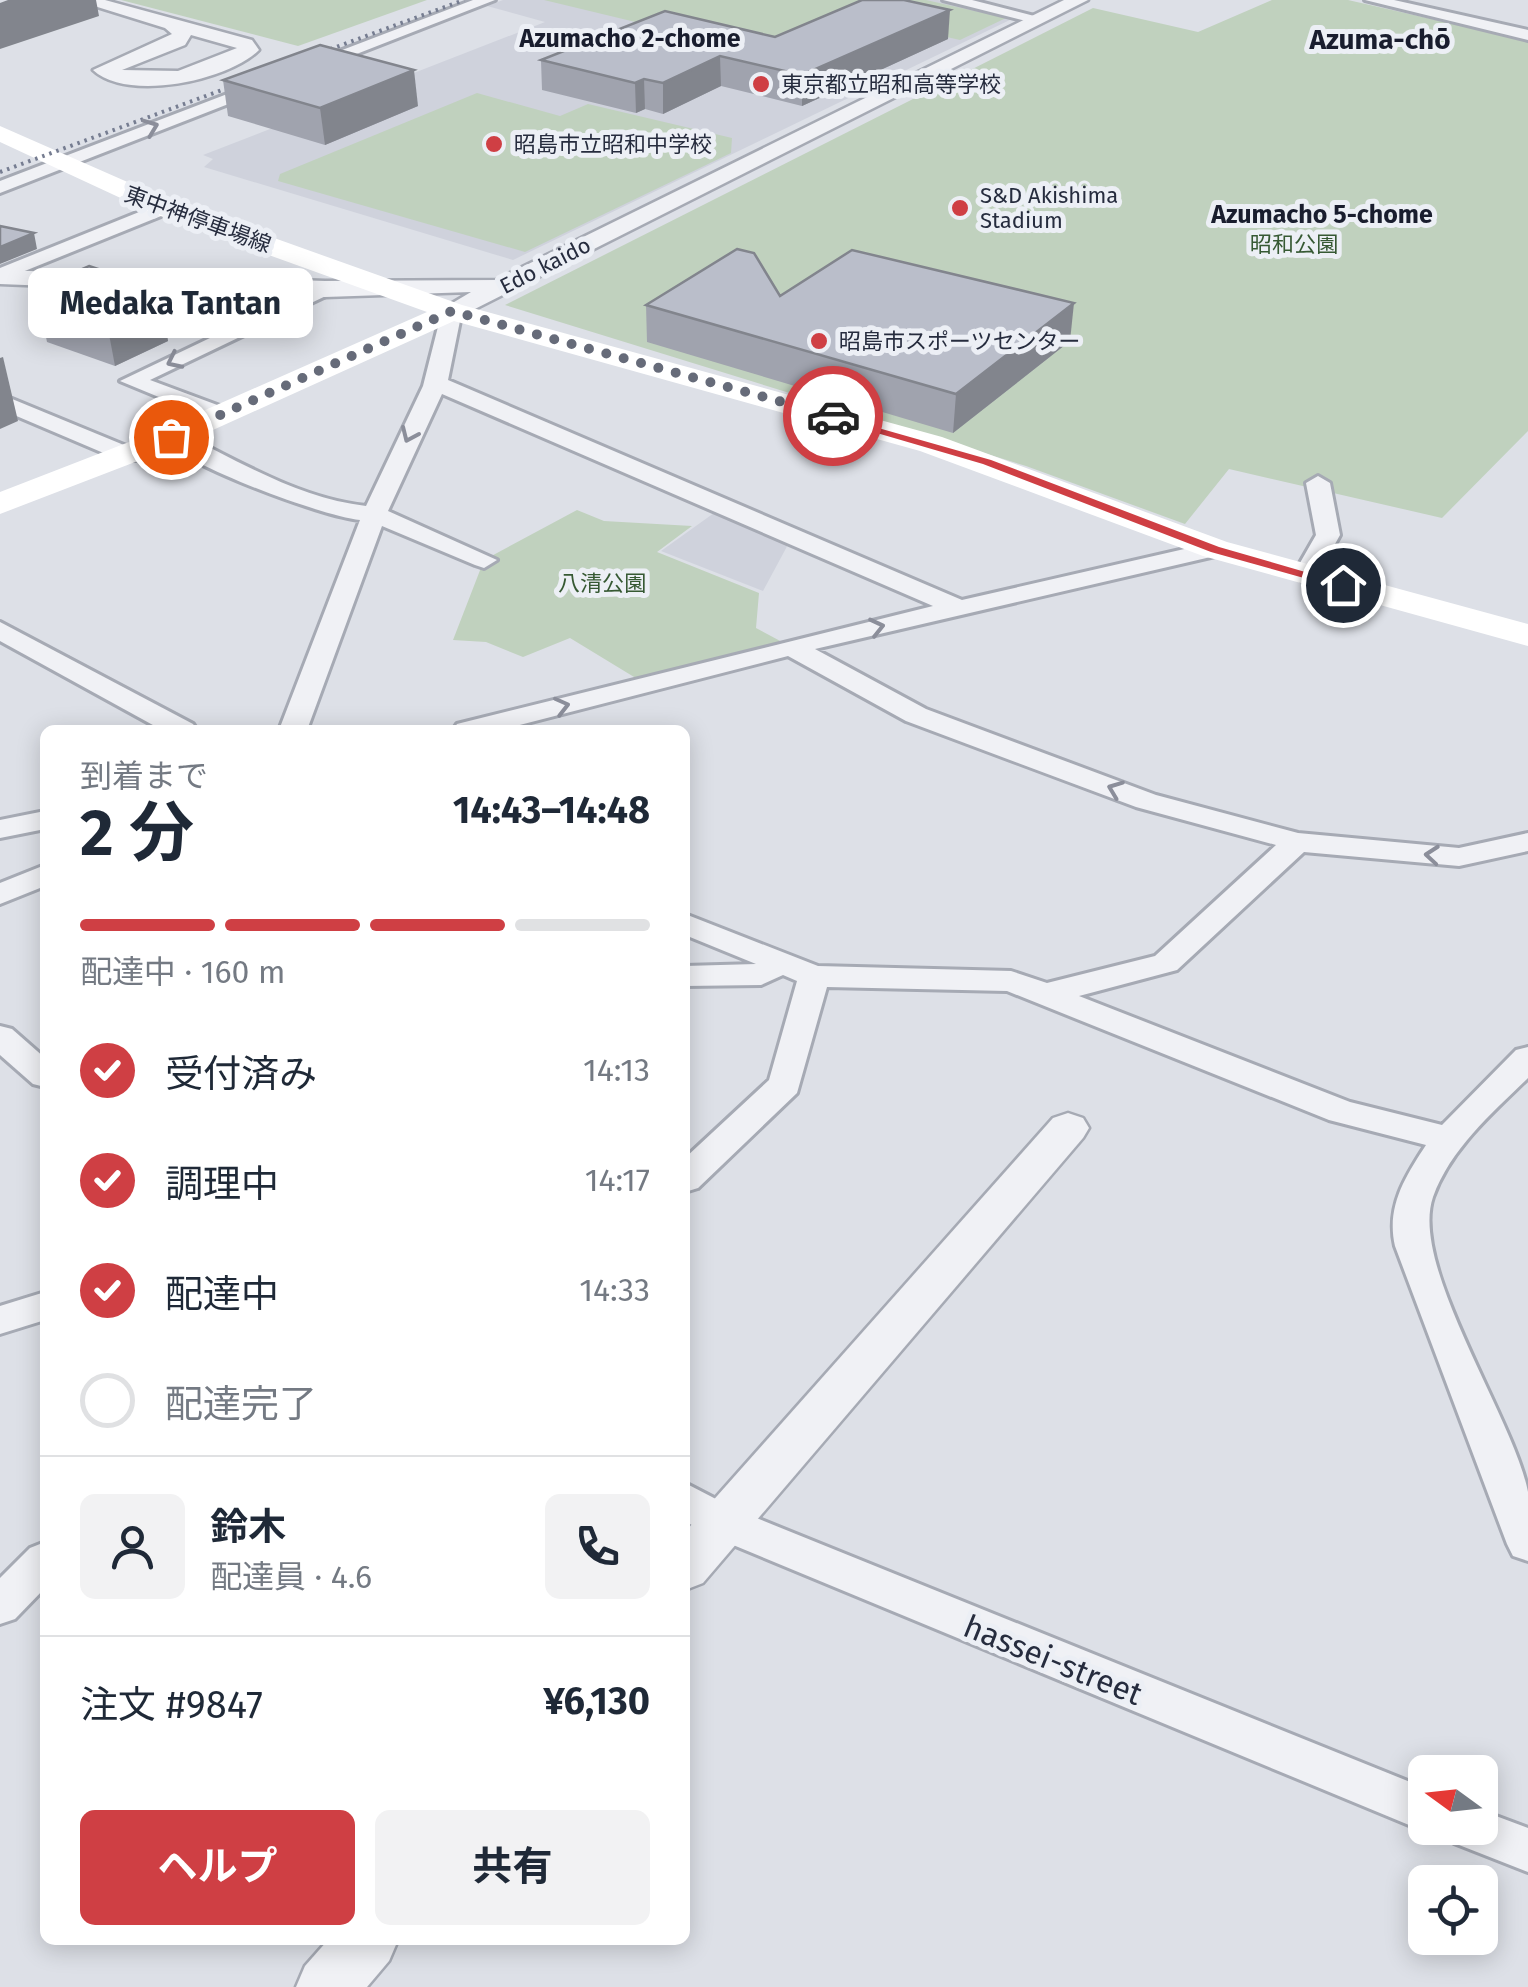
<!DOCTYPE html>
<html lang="ja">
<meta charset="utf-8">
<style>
body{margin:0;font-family:"Fira Sans","Noto Sans JP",sans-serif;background:#f2f2f3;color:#1f2937;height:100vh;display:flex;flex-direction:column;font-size:38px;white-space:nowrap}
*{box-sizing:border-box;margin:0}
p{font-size:32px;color:#747a83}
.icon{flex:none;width:55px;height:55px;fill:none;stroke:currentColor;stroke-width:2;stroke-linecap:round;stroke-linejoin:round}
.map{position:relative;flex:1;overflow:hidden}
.drawer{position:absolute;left:40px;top:725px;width:650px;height:1220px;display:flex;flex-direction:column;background:#fff;border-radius:15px;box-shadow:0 5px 25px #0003}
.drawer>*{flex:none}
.needle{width:65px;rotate:285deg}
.fabs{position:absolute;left:1408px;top:1755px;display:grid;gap:20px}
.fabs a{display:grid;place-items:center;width:90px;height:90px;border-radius:15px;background:#fff;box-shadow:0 5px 25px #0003;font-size:50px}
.pin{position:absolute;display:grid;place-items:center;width:85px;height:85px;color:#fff;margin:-42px;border:5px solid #fff;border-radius:50%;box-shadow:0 2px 10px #0007}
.courier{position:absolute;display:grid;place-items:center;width:100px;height:100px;margin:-50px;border:8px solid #cf3f44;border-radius:50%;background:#fff;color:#222;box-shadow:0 2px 12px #0007}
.bubble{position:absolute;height:70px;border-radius:15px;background:#fff;box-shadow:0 5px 25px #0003;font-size:32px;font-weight:700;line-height:70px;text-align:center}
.summary em{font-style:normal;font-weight:700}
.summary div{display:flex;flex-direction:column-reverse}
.summary{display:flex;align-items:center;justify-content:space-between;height:170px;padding:0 40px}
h1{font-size:65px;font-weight:700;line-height:75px}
.bar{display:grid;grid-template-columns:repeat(4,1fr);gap:15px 10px;align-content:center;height:120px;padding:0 40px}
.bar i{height:12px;border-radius:8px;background:#e0e1e3}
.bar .active{background:#cf3f44}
.bar p{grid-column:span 4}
.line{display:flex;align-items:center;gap:25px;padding:0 40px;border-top:2px solid #e0e1e3}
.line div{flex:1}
.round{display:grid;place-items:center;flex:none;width:105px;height:105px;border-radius:15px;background:#f2f2f3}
ol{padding:0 40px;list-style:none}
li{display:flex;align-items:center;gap:30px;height:110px}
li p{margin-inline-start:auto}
li .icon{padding:10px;border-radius:50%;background:#cf3f44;color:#fff;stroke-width:4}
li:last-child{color:#747a83}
li i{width:55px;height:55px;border:5px solid #e0e1e3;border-radius:50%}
.action{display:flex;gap:20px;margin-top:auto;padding:20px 40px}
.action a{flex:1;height:115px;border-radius:15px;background:#cf3f44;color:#fff;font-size:40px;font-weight:700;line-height:115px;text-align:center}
.action a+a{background:#f2f2f3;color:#1f2937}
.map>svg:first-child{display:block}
.built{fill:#cfd2dc}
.green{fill:#c0d1be}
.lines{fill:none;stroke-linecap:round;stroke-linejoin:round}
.minor-casing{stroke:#a6aab4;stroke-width:6}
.tertiary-casing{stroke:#a6aab4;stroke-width:5}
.minor{fill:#f0f1f5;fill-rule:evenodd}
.tertiary{fill:#f0f1f5;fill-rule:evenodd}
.secondary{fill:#fff;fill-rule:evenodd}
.rail{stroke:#767d91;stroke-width:4;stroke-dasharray:2.5 5;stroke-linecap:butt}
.wall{fill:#a0a3ae}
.shaded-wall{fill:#82858d}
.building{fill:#babeca;stroke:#82858d;stroke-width:2.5}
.oneway{stroke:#8b8e9a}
.route{fill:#cf3f44}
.done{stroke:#666b79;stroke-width:10;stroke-dasharray:0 18}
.poi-dot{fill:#cf3f44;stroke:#eceff5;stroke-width:4}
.labels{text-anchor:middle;stroke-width:10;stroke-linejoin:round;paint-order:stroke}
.far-poi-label{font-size:22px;fill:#262c3e;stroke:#eceff5;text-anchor:start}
.far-street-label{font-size:22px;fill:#262c3e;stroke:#eceff5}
.far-park-label{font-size:22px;fill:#365933;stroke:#eceff5}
.far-neighbourhood-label{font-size:25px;font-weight:bold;fill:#191d2e;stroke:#eceff5}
.far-quarter-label{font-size:28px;font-weight:bold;fill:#191d2e;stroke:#eceff5}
.near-street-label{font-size:32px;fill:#262c3e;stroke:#eceff5}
</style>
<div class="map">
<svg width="1528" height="1987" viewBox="0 0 1528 1987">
<rect width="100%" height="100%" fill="#dde0e7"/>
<g class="built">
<polygon points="503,0 938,0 1016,17 513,260 204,167 213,159 203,155 545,22 487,6"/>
<polygon points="721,508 791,539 763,591 661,551"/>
</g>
<g class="green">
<polygon points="121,0 427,0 298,46"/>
<polygon points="544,0 875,0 760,52"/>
<polygon points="882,0 926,0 1006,18 960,40 849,15"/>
<polygon points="1272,0 1348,0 1528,41 1528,431 1442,518 1229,469 1185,524 1026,466 505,305 1093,8 1198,32"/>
<polygon points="477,93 560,116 588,104 732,138 731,153 525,252 278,181 280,174"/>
<polygon points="577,510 604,521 692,526 657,552 759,593 756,628 784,643 639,680 570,638 523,657 486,642 453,640 484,560"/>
</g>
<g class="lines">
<g class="minor-casing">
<g id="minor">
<polygon points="473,0 495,0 0,193 0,181"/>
<polygon points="943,0 972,0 1046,19 1038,24"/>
<polygon points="1365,0 1394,0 1528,30 1528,40"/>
<polygon points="164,202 171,204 171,212 0,281 0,268"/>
<polygon points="325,283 335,289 332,293 150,380 228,409 228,419 212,419 120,381"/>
<path d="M452,305L462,311L448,380L962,600L1215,542L1227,549L1215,556L815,649L926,709L1156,795L1298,833L1459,848L1528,833V851L1459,866L1304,852L1177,970L1079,996L1350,1102L1442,1125L1516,1050L1528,1047V1078C1493,1112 1450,1149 1433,1197C1409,1266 1514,1418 1528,1492C1528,1514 1528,1540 1528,1561L1513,1556L1507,1544L1395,1246C1386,1207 1405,1177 1426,1145L1329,1120L1007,991L827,987L797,1093L698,1188L685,1192V1158L769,1080L797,981L783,975L761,985L685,986V966L756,964L685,935V914L818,966L1011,971L1047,983L1155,956L1276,845L1136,807L906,721L788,656L500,730H453L457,724L933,606L442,394L388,511L497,560L484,568L475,565L382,526L307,730H279L360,520C321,516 184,465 160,437L163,432H179C238,461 300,499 366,506L423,386L442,311Z"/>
<polygon points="0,394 136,450 140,455 136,460 120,460 0,409"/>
<polygon points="1318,476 1330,483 1340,535 1315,580 1306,583 1293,575 1316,535 1306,483"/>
<polygon points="0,622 193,724 197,730 162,730 0,641"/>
<polygon points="45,811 45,829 0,838 0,820"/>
<polygon points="45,865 45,886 0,904 0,883"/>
<polygon points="0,1026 12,1029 45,1058 45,1087 33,1084 0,1055"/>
<polygon points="45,1292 45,1320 0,1334 0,1306"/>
<polygon points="685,1483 739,1511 1425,1788 1425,1828 1435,1828 1425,1831 1409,1825 709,1535 685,1521"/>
<polygon points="45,1542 45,1588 15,1619 0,1624 0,1578 30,1548"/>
<polygon points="1480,1810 1528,1828 1528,1872 1454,1843 1448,1828 1480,1828"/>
</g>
</g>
<g class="tertiary-casing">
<g id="tertiary">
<path d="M75,0H105L252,40L259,50C228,81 127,102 93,70L172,34L165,28ZM191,35L237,48L178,71L122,70L185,45Z"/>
<polygon points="1064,0 1088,0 461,316 443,316 439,311 471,292 325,297 0,284 0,270 325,281 496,280"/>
<polygon points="1068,1113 1083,1118 1089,1128 1083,1138 703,1583 685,1590 685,1532 1053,1118"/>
<polygon points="328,1940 398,1940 389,1961 367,1987 296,1987 305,1966"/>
</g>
</g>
<use href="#minor" class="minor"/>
<use href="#tertiary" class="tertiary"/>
<polygon class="secondary" points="0,126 173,202 462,305 942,437 1227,542 1528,624 1528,646 1203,556 920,451 454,321 182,444 0,514 0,492 160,430 427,312 155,214 0,142"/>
<g class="rail">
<polyline points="309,57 464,0"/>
<polyline points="0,172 249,80"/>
</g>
</g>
<g class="wall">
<polygon points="775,37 948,39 802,106 721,86 663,114 645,109 636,113 542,90 541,60"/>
<polygon points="223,80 418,106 325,145 228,116"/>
<polygon points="36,289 158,289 168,341 115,366 47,342"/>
<polygon points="780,296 1070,341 953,433 647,342 646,305"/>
</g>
<g class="shaded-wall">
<polygon points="8,0 96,0 99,16 0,49 0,3"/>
<polygon points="950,10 948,39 802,106 802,75"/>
<polygon points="720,56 721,86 663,114 663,83"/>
<polygon points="414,70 418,106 325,145 320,108"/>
<polygon points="644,79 645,109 636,113 635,83"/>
<polygon points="34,233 37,249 0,264 0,247"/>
<polygon points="158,289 168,341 115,366 105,313"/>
<polygon points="1074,303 1070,341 953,433 956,394"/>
<polygon points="3,357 18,421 0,429 0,358"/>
</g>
<g class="building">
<polygon points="862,0 904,0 950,10 802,75 720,56 663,83 644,79 635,83 541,60 665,11 775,37"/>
<polygon points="320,45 414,70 320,108 223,80"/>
<polygon points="0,226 34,233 0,247"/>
<polygon points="737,249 754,253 780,296 852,250 1074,303 956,394 646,305"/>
<polygon points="89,266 158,289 105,313 36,289"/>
</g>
<defs><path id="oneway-chevron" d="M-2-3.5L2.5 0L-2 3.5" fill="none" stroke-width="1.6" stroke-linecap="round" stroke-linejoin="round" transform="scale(2.5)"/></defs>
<g class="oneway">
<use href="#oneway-chevron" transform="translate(151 127) rotate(-21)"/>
<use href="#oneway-chevron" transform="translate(174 361) rotate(154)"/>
<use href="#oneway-chevron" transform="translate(409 435) rotate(114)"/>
<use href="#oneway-chevron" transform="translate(877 627) rotate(-13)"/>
<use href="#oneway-chevron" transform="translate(562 706) rotate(-14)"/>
<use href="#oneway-chevron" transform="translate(1115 789) rotate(-159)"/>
<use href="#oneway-chevron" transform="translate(1432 855) rotate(-175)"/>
</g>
<polygon class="route" points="829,414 991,460 1219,547 1350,585 1343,589 1211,552 983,464 829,419"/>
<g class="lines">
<polyline class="done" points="171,437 452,311 833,416"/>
</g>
<g class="poi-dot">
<circle cx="761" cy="84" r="10"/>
<circle cx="494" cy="144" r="10"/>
<circle cx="960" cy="208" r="10"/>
<circle cx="819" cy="341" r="10"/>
</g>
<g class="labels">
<g class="far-poi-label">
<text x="781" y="92">東京都立昭和高等学校</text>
<text x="514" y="152">昭島市立昭和中学校</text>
<text x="980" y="203">S&amp;D Akishima<tspan x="980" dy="25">Stadium</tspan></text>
<text x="839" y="349">昭島市スポーツセンター</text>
</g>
<g class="far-street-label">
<text transform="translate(198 219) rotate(20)" y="8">東中神停車場線</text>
<text transform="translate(545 265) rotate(-27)" y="8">Edo kaido</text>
</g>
<g class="far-park-label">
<text x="1294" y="252">昭和公園</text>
<text x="602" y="591">八清公園</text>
</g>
<g class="far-neighbourhood-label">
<text x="630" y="47">Azumacho 2-chome</text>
<text x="1322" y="223">Azumacho 5-chome</text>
</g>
<g class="far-quarter-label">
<text x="1380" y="49">Azuma-chō</text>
</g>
<g class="near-street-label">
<text transform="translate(1053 1660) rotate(22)" y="11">hassei-street</text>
</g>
</g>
</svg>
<div class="fabs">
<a><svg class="needle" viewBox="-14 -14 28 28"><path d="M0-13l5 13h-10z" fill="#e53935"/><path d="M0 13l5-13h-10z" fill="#747a83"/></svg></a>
<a><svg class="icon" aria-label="locate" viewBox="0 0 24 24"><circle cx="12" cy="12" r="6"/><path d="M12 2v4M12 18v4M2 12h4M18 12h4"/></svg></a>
</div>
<div class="pin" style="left:171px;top:437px;background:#ea580c"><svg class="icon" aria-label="bag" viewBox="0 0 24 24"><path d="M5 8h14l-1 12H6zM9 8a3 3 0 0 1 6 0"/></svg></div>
<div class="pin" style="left:1343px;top:585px;background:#1f2937"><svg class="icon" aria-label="home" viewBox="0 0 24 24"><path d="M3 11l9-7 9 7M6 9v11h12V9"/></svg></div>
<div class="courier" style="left:833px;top:416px"><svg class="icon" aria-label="car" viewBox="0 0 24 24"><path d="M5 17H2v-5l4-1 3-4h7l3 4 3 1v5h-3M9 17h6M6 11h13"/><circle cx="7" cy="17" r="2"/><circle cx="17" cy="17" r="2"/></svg></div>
<div class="bubble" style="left:28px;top:268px;width:285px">Medaka Tantan</div>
<section class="drawer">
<div class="summary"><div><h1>2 分</h1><p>到着まで</p></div><em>14:43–14:48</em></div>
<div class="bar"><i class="active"></i><i class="active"></i><i class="active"></i><i></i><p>配達中 · 160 m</p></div>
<ol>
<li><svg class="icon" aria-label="check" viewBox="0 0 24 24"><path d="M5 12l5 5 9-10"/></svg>受付済み<p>14:13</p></li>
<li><svg class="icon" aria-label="check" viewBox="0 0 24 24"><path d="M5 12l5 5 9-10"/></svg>調理中<p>14:17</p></li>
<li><svg class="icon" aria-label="check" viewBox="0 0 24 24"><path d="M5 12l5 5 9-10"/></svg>配達中<p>14:33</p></li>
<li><i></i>配達完了</li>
</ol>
<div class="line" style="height:180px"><a class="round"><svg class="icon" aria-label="person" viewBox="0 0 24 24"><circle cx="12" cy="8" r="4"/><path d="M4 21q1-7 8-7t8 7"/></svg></a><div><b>鈴木</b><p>配達員 · 4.6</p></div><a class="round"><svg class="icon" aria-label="phone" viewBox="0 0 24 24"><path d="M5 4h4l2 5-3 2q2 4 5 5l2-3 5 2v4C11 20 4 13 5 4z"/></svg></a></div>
<div class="line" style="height:130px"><div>注文 #9847</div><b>¥6,130</b></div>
<div class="action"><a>ヘルプ</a><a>共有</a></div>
</section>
</div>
